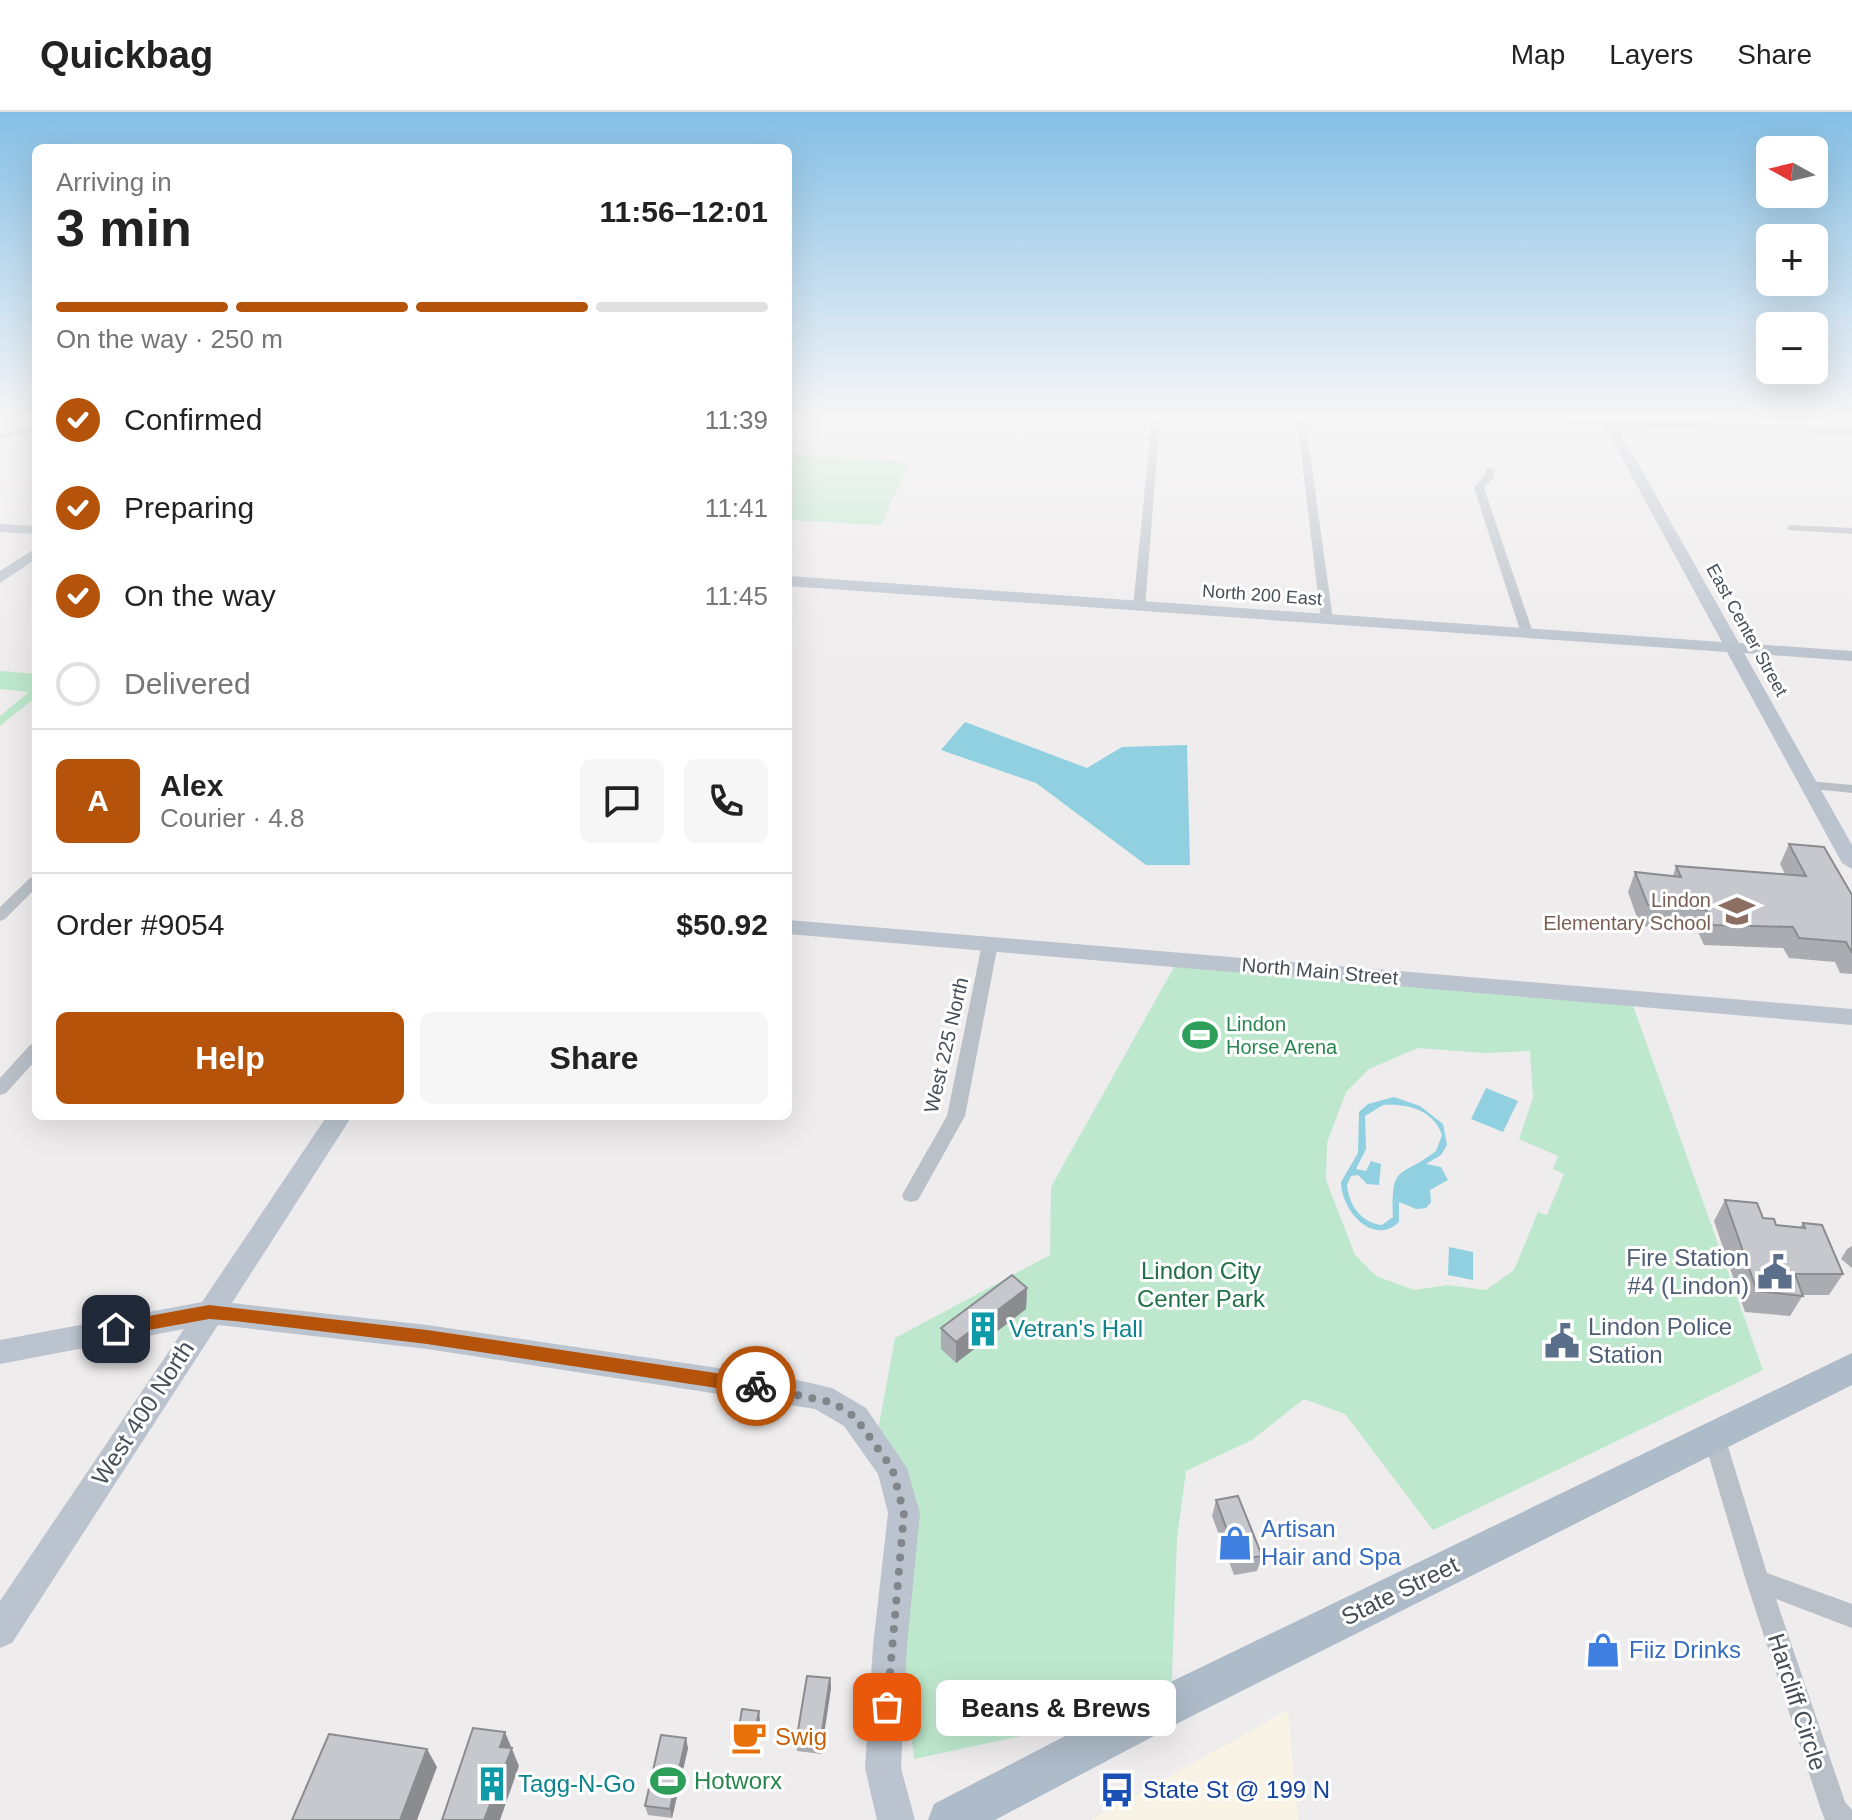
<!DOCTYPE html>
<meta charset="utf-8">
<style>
body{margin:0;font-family:Helvetica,sans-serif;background:#f6f6f6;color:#222;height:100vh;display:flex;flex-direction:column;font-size:30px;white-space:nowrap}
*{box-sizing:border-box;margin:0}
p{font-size:26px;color:#767676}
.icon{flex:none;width:44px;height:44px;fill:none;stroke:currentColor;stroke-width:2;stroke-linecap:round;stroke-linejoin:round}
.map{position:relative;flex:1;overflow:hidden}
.drawer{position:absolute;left:32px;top:32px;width:760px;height:976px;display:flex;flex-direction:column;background:#fff;border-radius:12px;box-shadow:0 8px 32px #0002}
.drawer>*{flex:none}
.needle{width:52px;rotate:278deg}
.controls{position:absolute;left:1756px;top:24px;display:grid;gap:16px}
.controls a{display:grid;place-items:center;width:72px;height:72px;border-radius:12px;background:#fff;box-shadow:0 8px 32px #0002;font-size:40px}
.pin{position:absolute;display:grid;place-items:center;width:68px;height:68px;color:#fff;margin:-34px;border-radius:16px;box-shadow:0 4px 12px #0006}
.courier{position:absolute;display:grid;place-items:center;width:80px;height:80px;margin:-40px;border:6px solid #b45309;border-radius:50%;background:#fff;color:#222;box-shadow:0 2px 10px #0007}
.bubble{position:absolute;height:56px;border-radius:12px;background:#fff;box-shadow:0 8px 32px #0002;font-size:26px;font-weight:800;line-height:56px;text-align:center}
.head em{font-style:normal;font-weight:800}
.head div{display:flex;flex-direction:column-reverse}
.head{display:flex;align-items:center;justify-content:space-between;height:136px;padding:0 24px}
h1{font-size:52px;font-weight:800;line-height:60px}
.bar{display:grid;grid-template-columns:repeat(4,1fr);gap:12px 8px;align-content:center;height:96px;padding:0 24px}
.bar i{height:10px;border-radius:6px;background:#e0e0e0}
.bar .selected{background:#b45309}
.bar p{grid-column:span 4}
.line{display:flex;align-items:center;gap:20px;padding:0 24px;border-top:2px solid #e0e0e0}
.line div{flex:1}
.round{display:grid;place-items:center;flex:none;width:84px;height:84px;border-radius:12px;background:#f6f6f6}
ol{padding:0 24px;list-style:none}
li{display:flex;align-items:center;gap:24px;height:88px}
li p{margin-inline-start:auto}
li .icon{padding:8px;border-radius:50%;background:#b45309;color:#fff;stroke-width:4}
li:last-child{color:#767676}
li i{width:44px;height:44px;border:4px solid #e0e0e0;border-radius:50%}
.cta{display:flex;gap:16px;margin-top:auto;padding:16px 24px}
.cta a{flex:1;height:92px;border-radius:12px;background:#b45309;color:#fff;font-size:32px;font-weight:800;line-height:92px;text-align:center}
.cta a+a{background:#f6f6f6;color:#222}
header{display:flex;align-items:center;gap:48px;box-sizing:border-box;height:112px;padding:0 40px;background:#fff;border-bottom:2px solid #e0e0e0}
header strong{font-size:38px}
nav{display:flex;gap:44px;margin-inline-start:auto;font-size:28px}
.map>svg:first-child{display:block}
.commercial{fill:#f9f3e6}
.green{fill:#bee8ce;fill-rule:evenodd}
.water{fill:#90d0e1;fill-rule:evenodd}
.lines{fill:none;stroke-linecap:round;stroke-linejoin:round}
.street{fill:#b9c0c7;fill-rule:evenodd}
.secondary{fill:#bbc4ce;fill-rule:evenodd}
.primary{fill:#aebbc8;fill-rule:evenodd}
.wall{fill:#abacb1}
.shaded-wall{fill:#8b8c90}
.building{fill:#c7c8ce;stroke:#8b8c90;stroke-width:2}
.route{fill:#b45309}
.done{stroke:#81868b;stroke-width:8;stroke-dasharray:0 14.4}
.labels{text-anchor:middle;stroke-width:6;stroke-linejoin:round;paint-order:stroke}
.far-street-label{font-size:18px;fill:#464f57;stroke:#fff}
.education-label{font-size:20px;fill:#785e54;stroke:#fff;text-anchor:end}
.street-label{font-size:20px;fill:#464f57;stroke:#fff}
.leisure-label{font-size:20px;fill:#27864d;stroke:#fff;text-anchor:start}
.near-service-label{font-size:24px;fill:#4e5e75;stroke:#fff;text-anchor:end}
.near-park-label{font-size:24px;fill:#206f47;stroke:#fff}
.near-culture-label{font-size:24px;fill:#0d838f;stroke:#fff;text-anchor:start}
.near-street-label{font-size:24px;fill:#464f57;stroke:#fff}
.near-shop-label{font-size:24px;fill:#366cbe;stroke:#fff;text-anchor:start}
.near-food-label{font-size:24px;fill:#c56008;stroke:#fff;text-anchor:start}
.near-leisure-label{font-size:24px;fill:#27864d;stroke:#fff;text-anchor:start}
.near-transit-label{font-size:24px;fill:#164399;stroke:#fff;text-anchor:start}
</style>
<header>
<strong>Quickbag</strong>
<nav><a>Map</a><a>Layers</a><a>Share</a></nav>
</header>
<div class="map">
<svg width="1852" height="1708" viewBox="0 0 1852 1708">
<rect width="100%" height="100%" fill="#eeecec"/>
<polygon class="commercial" points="1288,1598 1298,1708 1091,1708"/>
<g class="green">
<polygon points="788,343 909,350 881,413 788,408"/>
<polygon points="0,559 36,562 36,585 0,614 0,604 29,580 0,577"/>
<path d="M1178,848L1630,885L1763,1258L1433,1418L1345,1302L1304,1287L1252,1328L1186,1359L1177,1427L1171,1592L914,1647L902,1541L915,1396L878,1318L895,1226L1050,1143L1051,1075ZM1418,936L1484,941L1530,939L1533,986L1519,1027L1558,1044L1553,1057L1564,1062L1547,1103L1538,1100L1514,1158L1486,1178L1448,1173L1414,1178L1376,1164L1355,1143L1326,1068L1327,1031L1346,980L1369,957Z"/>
</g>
<g class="water">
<polygon points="965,610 1087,656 1122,635 1187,633 1190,753 1146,753 1036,671 941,638"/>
<polygon points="1486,976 1518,989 1503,1020 1471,1007"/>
<path d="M1394,985L1420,994L1443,1012L1447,1033L1441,1043L1426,1052L1441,1055L1448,1068L1430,1078L1431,1090L1426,1096L1416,1097L1399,1090V1110C1373,1135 1341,1098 1341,1070L1358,1041L1359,1000L1368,992ZM1383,993C1407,991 1434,998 1442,1023L1436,1039C1400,1067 1391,1050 1393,1105L1382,1113C1361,1111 1349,1093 1347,1073L1351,1064L1358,1063L1367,1072L1379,1073L1381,1052L1371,1049L1366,1059L1356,1057L1366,1037L1365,1004Z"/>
<polygon points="1449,1135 1473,1140 1473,1168 1448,1163"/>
</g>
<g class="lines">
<g class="street">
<polygon points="1152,306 1160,306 1145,495 1139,498 1133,495"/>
<polygon points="1297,306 1305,306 1333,508 1327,511 1321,508"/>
<polygon points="36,314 36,320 0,328 0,322"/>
<polygon points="1490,355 1495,358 1494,365 1484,376 1533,521 1527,524 1521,521 1474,376 1484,364 1487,356"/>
<polygon points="1792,413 1852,416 1852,422 1788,418 1788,414"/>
<polygon points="1809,669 1852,673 1852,681 1804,676 1802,673"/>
<polygon points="36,765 36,776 5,807 0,809 0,795 30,766"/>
<polygon points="990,827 998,832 965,1004 918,1088 911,1090 904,1088 902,1083 947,1004 982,832"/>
<polygon points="36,931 36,948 6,981 0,983 0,966 30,933"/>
<polygon points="1714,1315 1722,1318 1725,1325 1767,1461 1852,1492 1852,1516 1776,1487 1845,1690 1852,1698 1852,1708 1825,1708 1821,1698 1746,1469 1703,1325 1706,1318"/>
</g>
<g class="secondary">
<polygon points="1531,306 1614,306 1852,316 1852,324 1616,313 1739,531 1852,539 1852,549 1744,541 1852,733 1852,757 1842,751 1727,540 788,474 788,464 1722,530 1604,313 1537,310"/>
<polygon points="0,412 36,414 36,422 0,420"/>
<polygon points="36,436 36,447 0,471 0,459"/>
<polygon points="788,808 1852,897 1852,913 788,822"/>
<polygon points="327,1004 352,1004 232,1191 427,1213 793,1267 832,1276 866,1296 907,1356 920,1401 907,1534 901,1656 915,1708 877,1708 865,1656 873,1534 888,1401 878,1362 844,1314 815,1297 427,1237 218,1213 12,1531 0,1536 0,1489 184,1217 0,1252 0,1228 202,1190"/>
</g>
<polygon class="primary" points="1852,1241 1852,1273 1186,1607 995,1708 928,1708 934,1692 1156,1577"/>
</g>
<g class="wall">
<polygon points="1789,732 1852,783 1852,862 1840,861 1835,850 1789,846 1783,836 1704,833 1697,818 1640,814 1628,780 1635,760 1673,764 1676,754 1785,762 1780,752"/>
<polygon points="1725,1088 1776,1113 1800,1115 1803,1111 1843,1162 1829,1183 1803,1183 1790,1204 1745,1200 1714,1109"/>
<polygon points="1852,1134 1852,1156 1841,1147 1847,1137"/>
<polygon points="1027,1176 1026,1197 956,1251 941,1237 941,1216"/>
<polygon points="1216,1388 1262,1444 1257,1459 1234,1463 1212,1404"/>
<polygon points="830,1566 831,1576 821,1642 797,1639 796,1630"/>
<polygon points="760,1608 754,1644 737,1642 736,1633"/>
<polygon points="688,1636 672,1706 648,1703 645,1694"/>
</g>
<g class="shaded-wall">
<polygon points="1027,1176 1026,1197 956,1251 956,1230"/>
<polygon points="830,1566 831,1576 821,1642 820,1633"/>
<polygon points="759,1599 760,1608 754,1644 752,1634"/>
<polygon points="505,1620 519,1654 500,1708 484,1708 500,1635"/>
<polygon points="686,1626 688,1636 672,1706 670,1697"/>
<polygon points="427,1637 437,1655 417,1708 400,1708"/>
</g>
<g class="building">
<polygon points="1789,732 1824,735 1852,783 1852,841 1846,830 1799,826 1793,815 1713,813 1706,798 1648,793 1635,760 1681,765 1676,754 1806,764"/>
<polygon points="1725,1088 1757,1091 1763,1106 1774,1107 1776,1113 1805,1116 1803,1111 1822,1113 1843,1162 1795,1162 1803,1184 1757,1179"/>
<polygon points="1012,1163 1027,1176 956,1230 941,1216"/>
<polygon points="1238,1384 1262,1444 1238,1448 1216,1388"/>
<polygon points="807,1564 830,1566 820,1633 796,1630"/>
<polygon points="742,1597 759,1599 752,1634 736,1633"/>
<polygon points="473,1616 505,1620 500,1635 512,1636 484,1708 442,1708"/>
<polygon points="329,1622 427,1637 400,1708 292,1708"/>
<polygon points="661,1623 686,1626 670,1697 645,1694"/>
</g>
<linearGradient id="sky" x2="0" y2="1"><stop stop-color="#85bfe5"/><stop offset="0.56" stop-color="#f7f6f6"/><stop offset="1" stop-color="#f7f6f6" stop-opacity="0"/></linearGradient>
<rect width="1852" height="545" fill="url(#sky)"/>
<polygon class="route" points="209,1193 427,1218 756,1267 765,1274 756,1282 427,1232 235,1209 209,1207 116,1224 107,1217 116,1210"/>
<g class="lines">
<polyline class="done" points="756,1274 834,1291 855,1305 892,1356 904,1401 887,1595"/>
</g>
<defs>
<g id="school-bare" transform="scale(2.76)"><path d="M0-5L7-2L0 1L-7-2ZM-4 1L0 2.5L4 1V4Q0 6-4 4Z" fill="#8d6e63" stroke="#fff" stroke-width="2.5" paint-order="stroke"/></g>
<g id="stadium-bare" transform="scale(2.76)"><path d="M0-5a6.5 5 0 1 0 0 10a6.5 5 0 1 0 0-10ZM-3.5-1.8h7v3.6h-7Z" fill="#2e9e5b" stroke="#fff" stroke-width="2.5" paint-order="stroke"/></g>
<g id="civic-bare" transform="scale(2.76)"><path d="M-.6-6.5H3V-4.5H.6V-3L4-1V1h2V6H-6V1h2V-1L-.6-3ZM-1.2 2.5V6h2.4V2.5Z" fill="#5c6f8a" stroke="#fff" stroke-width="2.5" paint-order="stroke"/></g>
<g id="building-bare" transform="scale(2.76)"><path d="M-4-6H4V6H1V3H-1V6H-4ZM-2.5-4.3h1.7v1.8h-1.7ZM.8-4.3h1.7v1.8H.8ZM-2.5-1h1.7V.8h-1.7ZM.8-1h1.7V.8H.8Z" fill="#0f9aa8" stroke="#fff" stroke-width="2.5" paint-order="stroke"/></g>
<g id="shop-bare" transform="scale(2.76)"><path d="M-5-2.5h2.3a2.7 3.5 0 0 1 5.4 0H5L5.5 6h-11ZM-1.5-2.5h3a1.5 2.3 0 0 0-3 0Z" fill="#3f7fe0" stroke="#fff" stroke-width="2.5" paint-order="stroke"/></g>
<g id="cafe-bare" transform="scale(2.76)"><path d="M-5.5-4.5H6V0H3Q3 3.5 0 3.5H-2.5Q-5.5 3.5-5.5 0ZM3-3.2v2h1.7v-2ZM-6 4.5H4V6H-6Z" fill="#e8710a" stroke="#fff" stroke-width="2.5" paint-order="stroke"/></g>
<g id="bus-bare" transform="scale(2.76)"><path d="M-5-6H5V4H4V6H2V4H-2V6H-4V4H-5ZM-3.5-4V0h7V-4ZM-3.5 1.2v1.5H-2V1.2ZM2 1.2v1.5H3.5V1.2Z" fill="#1a4fb4" stroke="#fff" stroke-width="2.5" paint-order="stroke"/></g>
</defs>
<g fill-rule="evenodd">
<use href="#school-bare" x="1737" y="799"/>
<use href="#stadium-bare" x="1200" y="923"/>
<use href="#civic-bare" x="1775" y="1160"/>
<use href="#building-bare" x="983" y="1217"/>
<use href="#civic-bare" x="1562" y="1229"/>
<use href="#shop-bare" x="1235" y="1431"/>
<use href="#shop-bare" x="1603" y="1538"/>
<use href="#cafe-bare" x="749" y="1625"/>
<use href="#stadium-bare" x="668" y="1669"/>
<use href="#building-bare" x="492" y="1672"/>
<use href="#bus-bare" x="1117" y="1678"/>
</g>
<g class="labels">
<g class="far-street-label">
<text transform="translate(1262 483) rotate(4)" y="6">North 200 East</text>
<text transform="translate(1747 518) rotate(61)" y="6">East Center Street</text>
</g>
<g class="education-label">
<text x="1711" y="795">Lindon<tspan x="1711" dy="23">Elementary School</tspan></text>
</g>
<g class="street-label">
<text transform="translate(1320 859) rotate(5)" y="7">North Main Street</text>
<text transform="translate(946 933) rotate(-77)" y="7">West 225 North</text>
</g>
<g class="leisure-label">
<text x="1226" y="919">Lindon<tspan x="1226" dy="23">Horse Arena</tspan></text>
</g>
<g class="near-service-label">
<text x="1749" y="1154">Fire Station<tspan x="1749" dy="28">#4 (Lindon)</tspan></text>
<text x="1588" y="1223" text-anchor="start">Lindon Police<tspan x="1588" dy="28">Station</tspan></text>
</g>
<g class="near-park-label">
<text x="1201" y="1167">Lindon City<tspan x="1201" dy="28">Center Park</tspan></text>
</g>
<g class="near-culture-label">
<text x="1009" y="1225">Vetran's Hall</text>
<text x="518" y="1680">Tagg-N-Go</text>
</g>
<g class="near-street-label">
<text transform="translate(143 1301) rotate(-57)" y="8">West 400 North</text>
<text transform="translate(1400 1479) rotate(-26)" y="8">State Street</text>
<text transform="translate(1797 1590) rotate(72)" y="8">Harcliff Circle</text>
</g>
<g class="near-shop-label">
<text x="1261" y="1425">Artisan<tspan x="1261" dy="28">Hair and Spa</tspan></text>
<text x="1629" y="1546">Fiiz Drinks</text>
</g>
<g class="near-food-label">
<text x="775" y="1633">Swig</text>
</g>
<g class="near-leisure-label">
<text x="694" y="1677">Hotworx</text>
</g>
<g class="near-transit-label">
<text x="1143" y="1686">State St @ 199 N</text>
</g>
</g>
</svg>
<div class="controls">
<a><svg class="needle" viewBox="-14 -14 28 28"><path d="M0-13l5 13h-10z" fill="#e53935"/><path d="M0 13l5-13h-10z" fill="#767676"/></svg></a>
<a>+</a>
<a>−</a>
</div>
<div class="pin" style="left:887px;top:1595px;background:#ea580c"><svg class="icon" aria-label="bag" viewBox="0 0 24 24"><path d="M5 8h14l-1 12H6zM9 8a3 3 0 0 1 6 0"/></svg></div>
<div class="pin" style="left:116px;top:1217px;background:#1f2937"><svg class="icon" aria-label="home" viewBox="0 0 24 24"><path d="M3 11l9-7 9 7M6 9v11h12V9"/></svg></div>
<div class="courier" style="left:756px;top:1274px"><svg class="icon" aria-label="bike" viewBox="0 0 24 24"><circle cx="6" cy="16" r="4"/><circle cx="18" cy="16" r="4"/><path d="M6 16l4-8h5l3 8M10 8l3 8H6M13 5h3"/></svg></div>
<div class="bubble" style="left:936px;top:1568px;width:240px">Beans &amp; Brews</div>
<section class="drawer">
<div class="head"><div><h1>3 min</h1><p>Arriving in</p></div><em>11:56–12:01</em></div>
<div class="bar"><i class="selected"></i><i class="selected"></i><i class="selected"></i><i></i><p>On the way · 250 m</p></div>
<ol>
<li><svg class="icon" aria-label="check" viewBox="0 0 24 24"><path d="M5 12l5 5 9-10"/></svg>Confirmed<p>11:39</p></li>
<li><svg class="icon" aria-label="check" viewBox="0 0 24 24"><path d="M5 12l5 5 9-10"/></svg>Preparing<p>11:41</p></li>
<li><svg class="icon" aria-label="check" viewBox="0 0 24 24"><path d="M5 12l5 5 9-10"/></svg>On the way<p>11:45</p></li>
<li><i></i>Delivered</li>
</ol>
<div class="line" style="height:144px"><b class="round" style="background:#b45309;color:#fff">A</b><div><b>Alex</b><p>Courier · 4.8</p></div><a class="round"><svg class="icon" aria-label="chat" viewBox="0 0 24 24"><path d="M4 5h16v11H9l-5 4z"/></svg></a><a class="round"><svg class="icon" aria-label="phone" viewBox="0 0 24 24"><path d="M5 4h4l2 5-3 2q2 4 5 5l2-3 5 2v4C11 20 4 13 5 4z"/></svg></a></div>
<div class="line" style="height:104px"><div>Order #9054</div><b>$50.92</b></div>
<div class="cta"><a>Help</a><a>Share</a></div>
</section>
</div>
